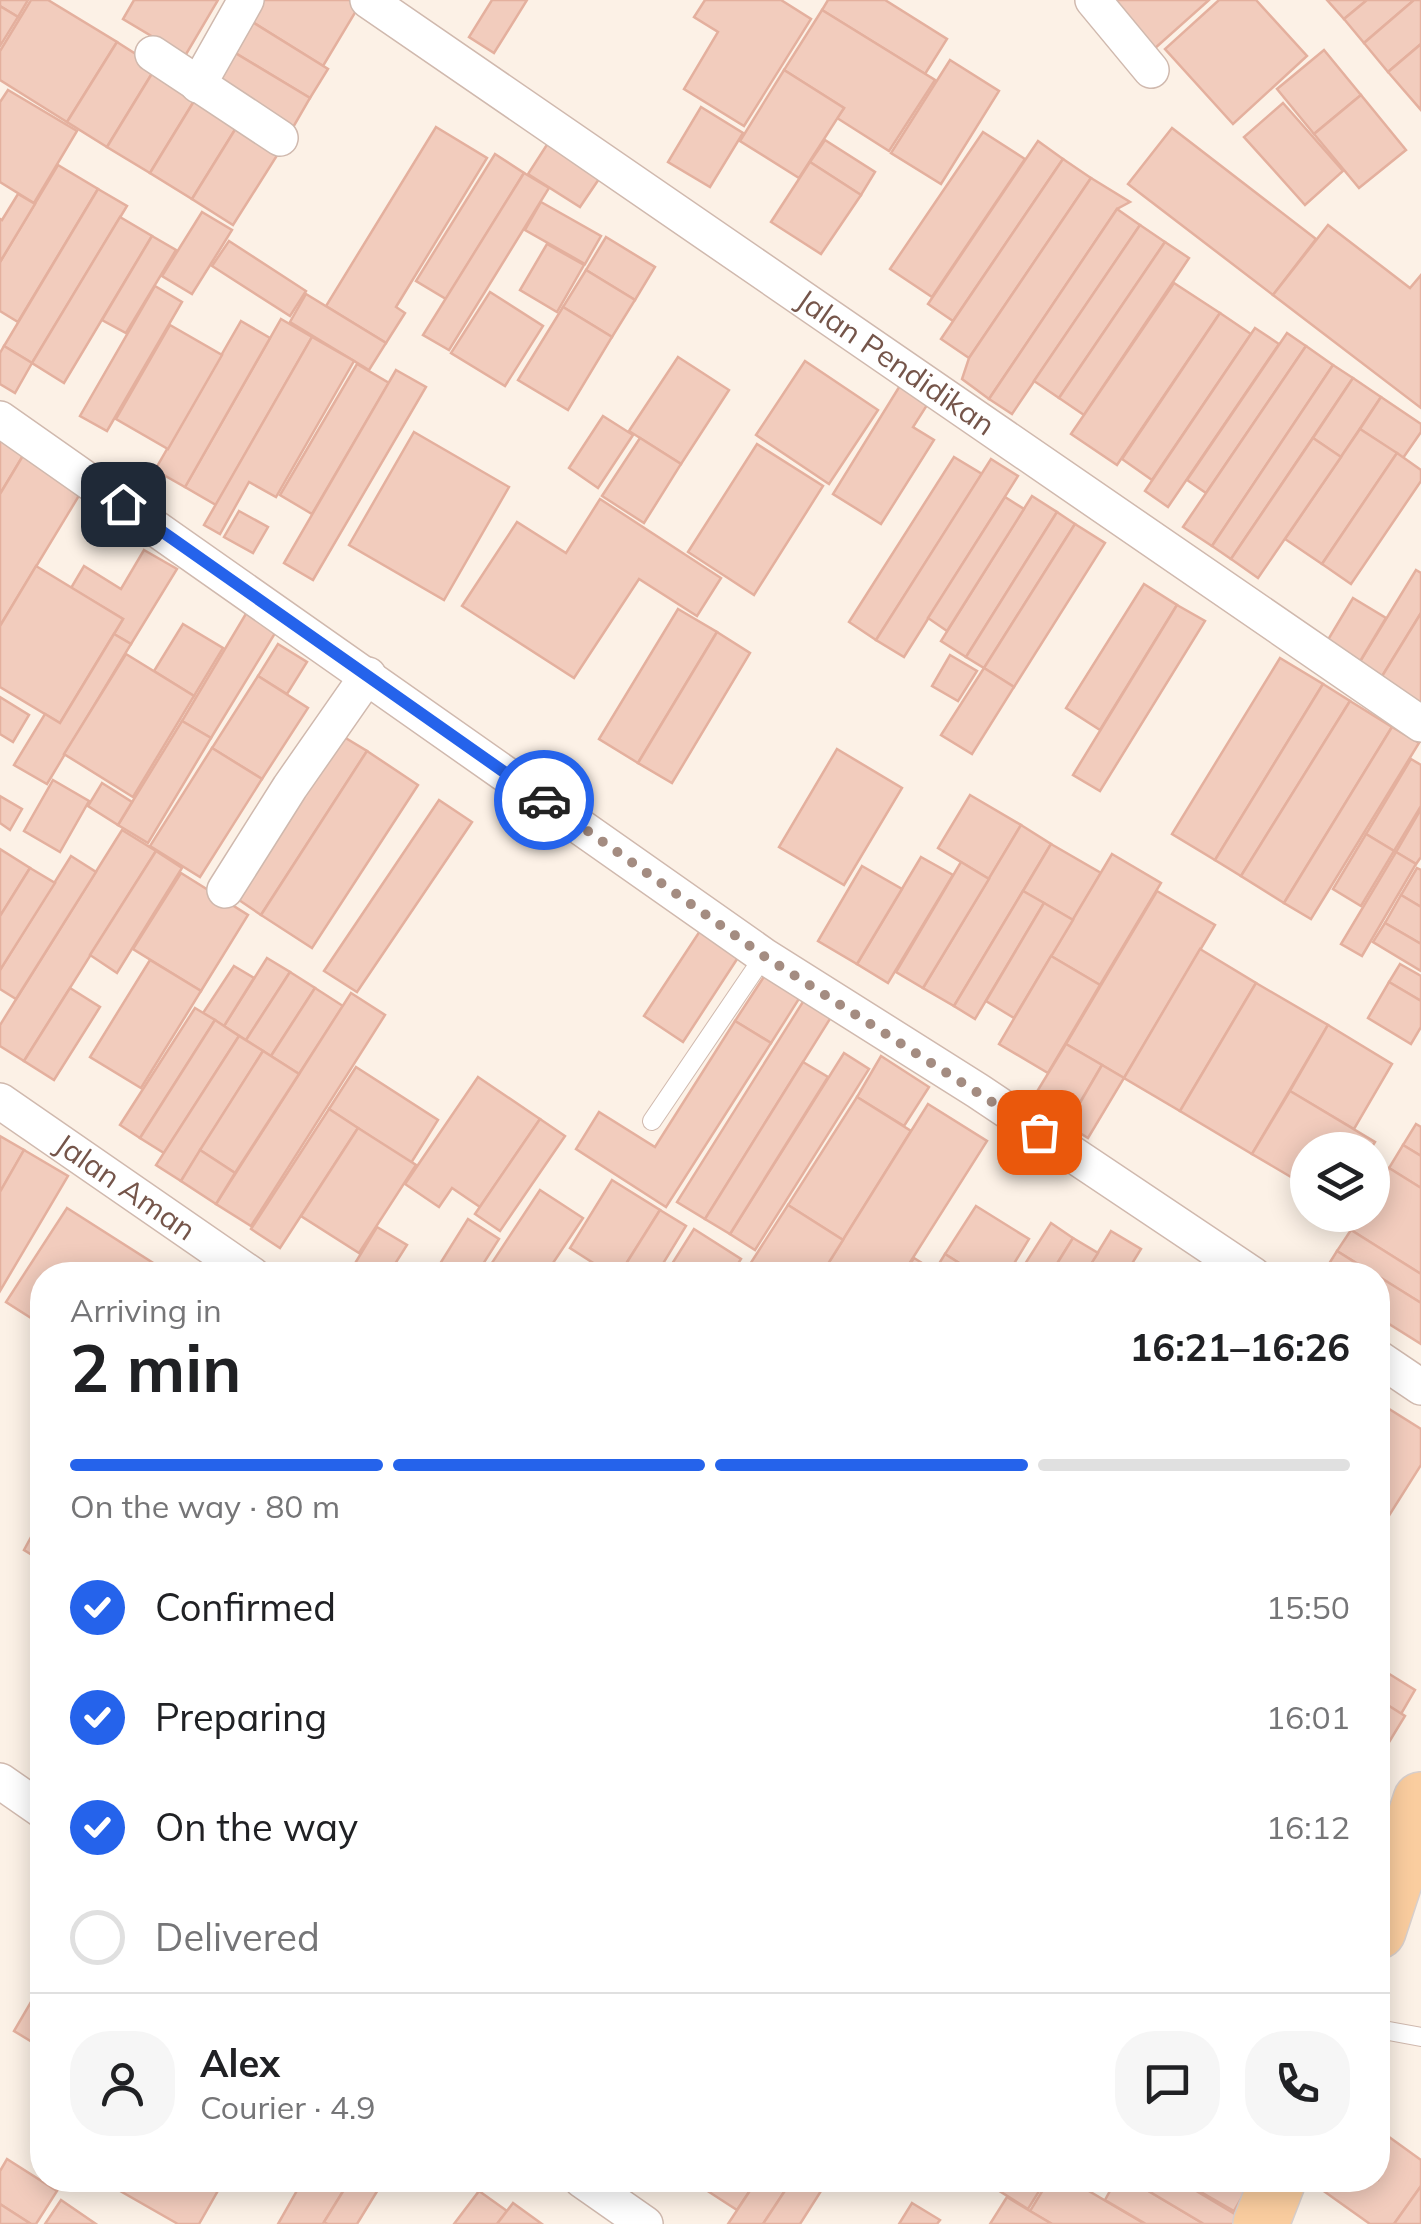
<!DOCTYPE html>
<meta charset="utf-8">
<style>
body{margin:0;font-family:Mulish,sans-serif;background:#f6f6f6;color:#202124;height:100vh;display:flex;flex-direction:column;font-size:38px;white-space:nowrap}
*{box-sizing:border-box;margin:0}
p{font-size:32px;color:#757577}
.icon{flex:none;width:55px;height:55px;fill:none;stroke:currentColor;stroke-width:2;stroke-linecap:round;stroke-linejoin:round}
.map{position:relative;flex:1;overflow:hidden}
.details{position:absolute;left:30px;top:1262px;width:1360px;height:930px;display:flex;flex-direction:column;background:#fff;border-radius:40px;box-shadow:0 5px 25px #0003}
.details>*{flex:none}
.controls{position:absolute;left:1290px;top:1132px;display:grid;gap:20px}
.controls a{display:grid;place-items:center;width:100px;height:100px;border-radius:50%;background:#fff;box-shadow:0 5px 25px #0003;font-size:50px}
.pin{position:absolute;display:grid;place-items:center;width:85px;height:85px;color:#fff;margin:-42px;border-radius:20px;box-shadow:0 5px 15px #0006}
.courier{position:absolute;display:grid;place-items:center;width:100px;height:100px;margin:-50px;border:8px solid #2563eb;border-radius:50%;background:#fff;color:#222;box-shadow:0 2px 12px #0007}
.summary em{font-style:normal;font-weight:700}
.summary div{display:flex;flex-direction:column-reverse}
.summary{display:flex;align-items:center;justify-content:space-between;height:170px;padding:0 40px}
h1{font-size:65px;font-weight:700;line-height:75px}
.bar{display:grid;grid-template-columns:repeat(4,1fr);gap:15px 10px;align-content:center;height:120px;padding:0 40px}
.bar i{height:12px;border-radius:8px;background:#e0e0e0}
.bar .current{background:#2563eb}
.bar p{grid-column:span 4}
.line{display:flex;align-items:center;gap:25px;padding:0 40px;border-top:2px solid #e0e0e0}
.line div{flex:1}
.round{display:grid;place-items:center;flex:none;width:105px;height:105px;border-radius:40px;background:#f6f6f6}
ol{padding:0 40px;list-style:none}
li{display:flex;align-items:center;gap:30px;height:110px}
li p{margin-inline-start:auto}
li .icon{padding:10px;border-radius:50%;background:#2563eb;color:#fff;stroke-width:4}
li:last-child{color:#757577}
li i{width:55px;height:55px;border:5px solid #e0e0e0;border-radius:50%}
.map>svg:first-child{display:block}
.building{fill:#f2ccbd;stroke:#e4b09e;stroke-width:2.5}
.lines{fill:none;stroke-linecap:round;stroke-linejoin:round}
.lane-casing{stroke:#d0b9ae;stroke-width:20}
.street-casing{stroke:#d0b9ae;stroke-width:38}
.primary-casing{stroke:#d8cfcc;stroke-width:58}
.lane{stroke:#fff;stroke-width:18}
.street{stroke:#fff;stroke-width:35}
.primary{stroke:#facd9f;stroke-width:55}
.done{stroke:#a48c81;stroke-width:10;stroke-dasharray:0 18}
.route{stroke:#2563eb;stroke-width:12}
.labels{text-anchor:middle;stroke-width:8;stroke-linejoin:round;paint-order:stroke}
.street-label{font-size:30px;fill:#75554a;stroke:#fff5ec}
</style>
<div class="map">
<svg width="1421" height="2224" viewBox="0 0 1421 2224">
<rect width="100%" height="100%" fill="#fcf1e6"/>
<g class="building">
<polygon points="0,0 28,0 18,17 0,6"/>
<polygon points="31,0 48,0 117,42 67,122 0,80 0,51"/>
<polygon points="134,0 218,0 185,56 123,19"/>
<polygon points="257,0 349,0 359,6 323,66 246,18"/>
<polygon points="492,0 527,0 494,53 469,37"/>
<polygon points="705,0 781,0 811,19 744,126 684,89 718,32 694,17"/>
<polygon points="828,0 885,0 947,39 925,74 822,10"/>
<polygon points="1108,0 1209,0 1153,50"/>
<polygon points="1219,0 1256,0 1307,56 1233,124 1165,49"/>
<polygon points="1327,0 1367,0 1344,19"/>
<polygon points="1367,0 1414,0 1364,43 1344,19"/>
<polygon points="1414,0 1421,0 1421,44 1388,72 1364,43"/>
<polygon points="0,6 18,17 0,46"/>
<polygon points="822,10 935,80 889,151 837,118 844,108 784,70"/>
<polygon points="246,18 328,69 310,98 227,48"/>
<polygon points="117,42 156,67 107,147 67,122"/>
<polygon points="1421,44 1421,110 1388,72"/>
<polygon points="227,48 310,98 288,136 205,85"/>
<polygon points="1324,50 1361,95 1314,134 1277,89"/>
<polygon points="950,60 999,91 941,184 891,153"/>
<polygon points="156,67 199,93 150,173 107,147"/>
<polygon points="784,70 844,108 799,178 740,141"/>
<polygon points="8,90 77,131 34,203 0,182 0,102"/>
<polygon points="199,93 241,120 192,199 150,173"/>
<polygon points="1361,95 1406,150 1359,188 1314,134"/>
<polygon points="1283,103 1343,171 1305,205 1244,137"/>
<polygon points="701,107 743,133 710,187 668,162"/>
<polygon points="241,120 283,146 233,225 192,199"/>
<polygon points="436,127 487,158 396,307 405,313 386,343 326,306"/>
<polygon points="1172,128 1316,239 1273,295 1128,184"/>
<polygon points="983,132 1025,159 932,297 890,269"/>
<polygon points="550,140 603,173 580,207 528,174"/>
<polygon points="825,140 875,172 861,195 810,162"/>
<polygon points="1038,141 1063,159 953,321 928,304"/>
<polygon points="495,154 524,173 446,299 416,281"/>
<polygon points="1063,159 1091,178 969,358 941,339"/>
<polygon points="810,162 861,195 821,254 771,222"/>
<polygon points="58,165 98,189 18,322 0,311 0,262"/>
<polygon points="524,173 549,188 449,350 423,335"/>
<polygon points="1091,178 1130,202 1117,209 989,399 962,379 969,358"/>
<polygon points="98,189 127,206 32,363 4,346"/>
<polygon points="18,194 35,204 0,262 0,219 2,220"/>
<polygon points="541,202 601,236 585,264 525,230"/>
<polygon points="1117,209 1140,225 1012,414 989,399"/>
<polygon points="202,212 232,230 192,294 162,276"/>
<polygon points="120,217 152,236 64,383 32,363"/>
<polygon points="1140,225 1165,242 1059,398 1034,381"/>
<polygon points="1328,225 1410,288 1421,275 1421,408 1273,295"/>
<polygon points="152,236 176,250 126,333 102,320"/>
<polygon points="606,237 655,267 635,300 586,270"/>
<polygon points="229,241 306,291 290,316 212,266"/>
<polygon points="1165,242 1189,258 1084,415 1059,398"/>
<polygon points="547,244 584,265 557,312 520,290"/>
<polygon points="586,270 635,300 612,337 563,307"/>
<polygon points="1174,283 1220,313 1117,465 1071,434"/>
<polygon points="155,286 182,302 107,431 80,416"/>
<polygon points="490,292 543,326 505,386 451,353"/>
<polygon points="306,294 386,343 369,370 290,322"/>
<polygon points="563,307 612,337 568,410 518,380"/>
<polygon points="1220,313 1251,334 1152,480 1122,459"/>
<polygon points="281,319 312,337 216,505 185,487"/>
<polygon points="241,321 270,338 185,487 155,470"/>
<polygon points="170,325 222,355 168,449 116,419"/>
<polygon points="1255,328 1279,344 1168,507 1145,491"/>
<polygon points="1287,333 1306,346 1206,493 1187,480"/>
<polygon points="312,337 354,361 276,497 249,482 220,534 204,525"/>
<polygon points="4,346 32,363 15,393 0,384 0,353"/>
<polygon points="1306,346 1333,365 1212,546 1183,527"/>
<polygon points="678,357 729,390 681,464 629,431"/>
<polygon points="805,361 878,410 829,484 756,435"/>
<polygon points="357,364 389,383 312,514 280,495"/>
<polygon points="1333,365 1353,378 1231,559 1212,546"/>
<polygon points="396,370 426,387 313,580 284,563"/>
<polygon points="1353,378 1381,397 1341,457 1313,438"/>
<polygon points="901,384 929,402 913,427 934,440 881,524 833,494"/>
<polygon points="1381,397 1421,424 1421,432 1403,458 1360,429"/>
<polygon points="603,416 633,435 598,488 569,468"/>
<polygon points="1360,429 1397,453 1322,564 1285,539"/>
<polygon points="414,432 509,487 444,600 349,545"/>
<polygon points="640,438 681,464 644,523 602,496"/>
<polygon points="1313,438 1341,457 1258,578 1231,559"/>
<polygon points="0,439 24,454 0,494"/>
<polygon points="757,444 823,486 754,595 688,552"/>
<polygon points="1397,453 1421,470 1421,481 1351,584 1322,564"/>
<polygon points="24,454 83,489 0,626 0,494"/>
<polygon points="954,457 982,474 876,640 849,622"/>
<polygon points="991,459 1018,476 904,657 876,640"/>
<polygon points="1032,496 1057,512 966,657 941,641"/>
<polygon points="1005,497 1024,509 947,631 928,618"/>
<polygon points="600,499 721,578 697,616 639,579 574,678 462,606 517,522 566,553"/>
<polygon points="239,511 268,527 253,553 224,537"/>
<polygon points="1057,512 1075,524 984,668 966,657"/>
<polygon points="1075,524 1105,543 1014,687 984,668"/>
<polygon points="144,550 177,569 131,644 114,634 123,619 71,588 84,566 121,589"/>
<polygon points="36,566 123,619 60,723 0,687 0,626"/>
<polygon points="1416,570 1421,573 1421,613 1376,686 1353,673"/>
<polygon points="1144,584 1177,605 1100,730 1066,708"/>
<polygon points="1353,598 1386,618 1353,673 1320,653"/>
<polygon points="1177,605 1205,621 1100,791 1073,775"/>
<polygon points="678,609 717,632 638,763 599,739"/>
<polygon points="247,612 277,630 211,738 182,721"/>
<polygon points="1421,613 1421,714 1376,686"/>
<polygon points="183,624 223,648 194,696 154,671"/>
<polygon points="717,632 750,653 672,783 638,763"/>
<polygon points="114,634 131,644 47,784 14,765 45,714 60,723"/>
<polygon points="278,644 307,662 287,694 258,676"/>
<polygon points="126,654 194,696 133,797 64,754"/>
<polygon points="950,655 977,671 958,701 932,686"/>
<polygon points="1280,658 1323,684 1215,860 1172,834"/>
<polygon points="984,668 1014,687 972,754 941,735"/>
<polygon points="258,676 308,708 262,779 212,748"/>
<polygon points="1323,684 1350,701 1241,876 1215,860"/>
<polygon points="0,697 29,715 13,742 0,734"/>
<polygon points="1350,701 1392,727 1284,903 1241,876"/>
<polygon points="182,721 211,738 148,843 118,825"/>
<polygon points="1392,727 1419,743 1311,919 1284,903"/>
<polygon points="339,734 367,751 261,915 233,896"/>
<polygon points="212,748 262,779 200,877 150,846"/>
<polygon points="837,749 902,788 844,885 779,847"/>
<polygon points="367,751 418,785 312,948 261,915"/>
<polygon points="1411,759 1421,765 1421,806 1394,851 1366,834"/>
<polygon points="53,780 89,801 60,852 24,831"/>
<polygon points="102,783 132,802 118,825 88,806"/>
<polygon points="970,795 1021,825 989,879 938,848"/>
<polygon points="0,796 22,809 10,830 0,823"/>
<polygon points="439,800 472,822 357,992 324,971"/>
<polygon points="1421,809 1421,857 1416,864 1396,852"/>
<polygon points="1021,825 1051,844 954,1006 923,988"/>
<polygon points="122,830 156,851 24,1061 0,1046 0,1025"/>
<polygon points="1366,834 1394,851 1361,906 1333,889"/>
<polygon points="1051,844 1101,873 1073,920 1023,891"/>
<polygon points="0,849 30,868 0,916"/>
<polygon points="156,851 182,868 117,973 90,955"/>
<polygon points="1396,852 1416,864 1362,956 1341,944"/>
<polygon points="1112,854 1161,883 1100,985 1051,956"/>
<polygon points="71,856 96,872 16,999 0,989 0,970"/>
<polygon points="921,857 953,875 888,983 857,964"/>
<polygon points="961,862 989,879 923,988 896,972"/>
<polygon points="862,866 902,889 857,964 818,941"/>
<polygon points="30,868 55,883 0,970 0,916"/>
<polygon points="1417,868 1421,870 1421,907 1401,895"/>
<polygon points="181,873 248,915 201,991 133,949"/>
<polygon points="1023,891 1044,903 975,1019 954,1006"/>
<polygon points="1157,891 1215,925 1124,1078 1066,1044"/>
<polygon points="1401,895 1421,907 1421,944 1385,923"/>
<polygon points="1044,903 1073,920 1014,1018 986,1001"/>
<polygon points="1385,923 1421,944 1421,971 1373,942"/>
<polygon points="700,931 739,956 683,1042 644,1016"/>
<polygon points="1200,949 1256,983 1180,1111 1124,1078"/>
<polygon points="1051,956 1100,985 1048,1073 999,1044"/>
<polygon points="267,958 290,972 246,1040 224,1026"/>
<polygon points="150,960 201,991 141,1088 90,1057"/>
<polygon points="1400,964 1421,976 1421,1001 1389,982"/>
<polygon points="234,966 254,978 224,1026 203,1013"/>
<polygon points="290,972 315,988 271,1056 246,1040"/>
<polygon points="767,972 802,994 771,1043 735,1021"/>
<polygon points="1389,982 1421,1001 1421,1027 1411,1044 1368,1018"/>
<polygon points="1256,983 1328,1025 1252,1154 1180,1111"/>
<polygon points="70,988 100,1007 54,1080 24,1061"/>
<polygon points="315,988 343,1006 299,1074 271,1056"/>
<polygon points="351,993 385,1015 251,1226 216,1204"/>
<polygon points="806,997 833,1014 705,1219 677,1202"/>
<polygon points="195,1008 215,1020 140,1138 120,1125"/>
<polygon points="215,1020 239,1036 164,1153 140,1138"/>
<polygon points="735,1021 771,1043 666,1207 576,1149 599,1112 655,1147"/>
<polygon points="1328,1025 1392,1064 1354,1129 1290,1091"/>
<polygon points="239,1036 263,1051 181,1181 156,1165"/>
<polygon points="1066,1044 1102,1065 1067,1125 1030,1103"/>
<polygon points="263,1051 299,1074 235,1173 200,1150"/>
<polygon points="844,1053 869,1069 755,1250 730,1234"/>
<polygon points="881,1056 929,1087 904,1126 857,1097"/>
<polygon points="803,1062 828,1077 730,1234 705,1219"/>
<polygon points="1102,1065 1124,1078 1088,1138 1067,1125"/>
<polygon points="356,1067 438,1120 411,1163 329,1109"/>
<polygon points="478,1077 540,1119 480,1207 452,1188 439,1207 405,1184"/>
<polygon points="1290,1091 1375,1142 1370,1150 1308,1150 1308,1187 1252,1154"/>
<polygon points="857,1097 911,1131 843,1240 788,1205"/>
<polygon points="928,1104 987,1141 902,1275 821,1275"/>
<polygon points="329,1109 358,1128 280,1248 251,1229"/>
<polygon points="540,1119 565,1136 500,1231 475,1214"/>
<polygon points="1416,1124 1421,1127 1421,1156 1403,1145"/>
<polygon points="358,1128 416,1165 359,1253 301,1216"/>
<polygon points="0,1136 24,1150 0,1192"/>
<polygon points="1403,1145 1421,1156 1421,1188 1389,1168"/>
<polygon points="24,1150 68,1176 0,1291 0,1192"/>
<polygon points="200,1150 235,1173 216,1204 181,1181"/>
<polygon points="1389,1168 1421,1188 1421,1274 1351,1230 1360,1215 1372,1215 1372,1194"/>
<polygon points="612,1180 660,1210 619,1275 612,1275 570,1248"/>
<polygon points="540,1190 583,1218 545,1275 484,1275"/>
<polygon points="788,1205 843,1240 821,1275 750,1275 745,1272"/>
<polygon points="976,1206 1029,1239 1007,1275 978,1275 945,1254"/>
<polygon points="67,1208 161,1268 157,1275 42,1275 42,1325 6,1302"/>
<polygon points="660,1210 686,1226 656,1275 619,1275"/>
<polygon points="468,1219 499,1239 476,1275 433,1275"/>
<polygon points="1051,1223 1073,1238 1050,1275 1018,1275"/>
<polygon points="377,1227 407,1245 388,1275 348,1275"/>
<polygon points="694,1229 741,1259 731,1275 665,1275"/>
<polygon points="1351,1230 1421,1274 1421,1303 1337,1251"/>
<polygon points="1111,1231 1141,1249 1125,1275 1084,1275"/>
<polygon points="1073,1238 1098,1253 1084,1275 1050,1275"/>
<polygon points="1337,1251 1375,1275 1322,1275"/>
<polygon points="945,1254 978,1275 932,1275"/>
<polygon points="914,1258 935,1271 932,1275 903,1275"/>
<polygon points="1378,1276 1421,1303 1421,1344 1378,1317"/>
<polygon points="1378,1402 1421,1429 1421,1465 1378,1533"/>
<polygon points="42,1517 42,1561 24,1550"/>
<polygon points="1378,1667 1415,1690 1401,1714 1378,1699"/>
<polygon points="1378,1699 1405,1716 1383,1752 1378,1749"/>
<polygon points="42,1983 42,2048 14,2031"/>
<polygon points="1378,2129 1421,2160 1421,2186 1394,2224 1370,2224 1318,2187 1323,2180 1378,2180"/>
<polygon points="7,2159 57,2191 36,2224 31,2224 0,2204 0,2171"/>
<polygon points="101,2180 224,2180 199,2224 178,2224"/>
<polygon points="303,2180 350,2180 323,2224 278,2224"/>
<polygon points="350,2180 384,2180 357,2224 328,2224 324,2222"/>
<polygon points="713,2180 757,2180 737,2210 706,2190"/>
<polygon points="757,2180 792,2180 763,2224 728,2224"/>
<polygon points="792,2180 828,2180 800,2224 763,2224"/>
<polygon points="993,2180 1046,2180 1028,2209 990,2185"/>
<polygon points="1049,2180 1070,2180 1145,2224 1052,2224 1030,2211"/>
<polygon points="1116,2180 1130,2180 1204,2224 1146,2224 1105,2200"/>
<polygon points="1130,2180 1178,2180 1238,2216 1233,2224 1204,2224"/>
<polygon points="1180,2180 1252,2180 1234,2211"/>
<polygon points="1421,2186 1421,2224 1394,2224"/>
<polygon points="479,2191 507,2211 497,2224 454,2224"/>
<polygon points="1007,2197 1030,2211 1052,2224 990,2224"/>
<polygon points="61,2200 96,2224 45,2224"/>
<polygon points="513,2203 542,2224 497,2224"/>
<polygon points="912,2203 940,2220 937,2224 899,2224"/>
<polygon points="0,2204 31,2224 0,2224"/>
</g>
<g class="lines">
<g class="lane-casing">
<g id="lane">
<polyline points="652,1121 764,956"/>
<polyline points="1378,2029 1421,2037"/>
</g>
</g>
<g class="street-casing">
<g id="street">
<path id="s1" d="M368,0L1421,724"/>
<polyline points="1093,0 1151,70"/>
<polyline points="153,54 280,138"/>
<polyline points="198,85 246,0"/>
<polyline points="0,419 764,956 978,1091 1253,1275"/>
<polyline points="225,890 290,787 368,675"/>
<path id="s2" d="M0,1101L252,1275"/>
<polyline points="1378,1358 1421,1387"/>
<polyline points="0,1781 42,1810"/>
<polyline points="582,2180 645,2224"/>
</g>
</g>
<g class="primary-casing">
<g id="primary">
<polyline points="1378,1931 1421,1800"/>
<polyline points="1261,2224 1278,2180"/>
</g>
</g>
<use href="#lane" class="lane"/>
<use href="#street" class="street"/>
<use href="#primary" class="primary"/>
</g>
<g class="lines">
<polyline class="done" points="544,800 764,956 1039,1132"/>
<polyline class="route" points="123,504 544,800"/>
</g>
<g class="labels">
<g class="street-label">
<text dy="10" stroke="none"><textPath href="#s1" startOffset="640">Jalan Pendidikan</textPath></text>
<text dy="10" stroke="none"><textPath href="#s2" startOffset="152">Jalan Aman</textPath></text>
</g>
</g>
</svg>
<div class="controls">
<a><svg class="icon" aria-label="layers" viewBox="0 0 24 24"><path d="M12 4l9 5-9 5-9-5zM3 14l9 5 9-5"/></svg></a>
</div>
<div class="pin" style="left:1039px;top:1132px;background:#ea580c"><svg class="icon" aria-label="bag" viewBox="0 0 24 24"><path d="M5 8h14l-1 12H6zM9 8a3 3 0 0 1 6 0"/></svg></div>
<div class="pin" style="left:123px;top:504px;background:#1f2937"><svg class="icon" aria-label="home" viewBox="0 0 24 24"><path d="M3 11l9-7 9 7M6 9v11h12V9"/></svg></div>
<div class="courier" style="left:544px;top:800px"><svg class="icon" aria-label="car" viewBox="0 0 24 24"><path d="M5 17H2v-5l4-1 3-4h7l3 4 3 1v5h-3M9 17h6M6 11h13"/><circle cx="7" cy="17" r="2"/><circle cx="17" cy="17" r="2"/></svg></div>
<section class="details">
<div class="summary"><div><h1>2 min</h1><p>Arriving in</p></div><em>16:21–16:26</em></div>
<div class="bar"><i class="current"></i><i class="current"></i><i class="current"></i><i></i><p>On the way · 80 m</p></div>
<ol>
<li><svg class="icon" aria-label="check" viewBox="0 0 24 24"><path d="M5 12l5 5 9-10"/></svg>Confirmed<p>15:50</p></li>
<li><svg class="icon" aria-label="check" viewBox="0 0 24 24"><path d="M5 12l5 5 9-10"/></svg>Preparing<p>16:01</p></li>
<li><svg class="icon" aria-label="check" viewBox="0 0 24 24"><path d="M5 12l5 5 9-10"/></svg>On the way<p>16:12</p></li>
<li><i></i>Delivered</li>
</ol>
<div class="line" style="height:180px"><a class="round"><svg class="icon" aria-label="person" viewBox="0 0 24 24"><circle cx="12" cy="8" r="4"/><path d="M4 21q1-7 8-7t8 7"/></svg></a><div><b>Alex</b><p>Courier · 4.9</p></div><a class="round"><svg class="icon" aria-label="chat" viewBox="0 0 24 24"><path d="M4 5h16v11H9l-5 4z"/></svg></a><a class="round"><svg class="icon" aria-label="phone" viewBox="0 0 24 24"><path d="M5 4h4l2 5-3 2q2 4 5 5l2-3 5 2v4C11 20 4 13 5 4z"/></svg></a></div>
</section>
</div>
